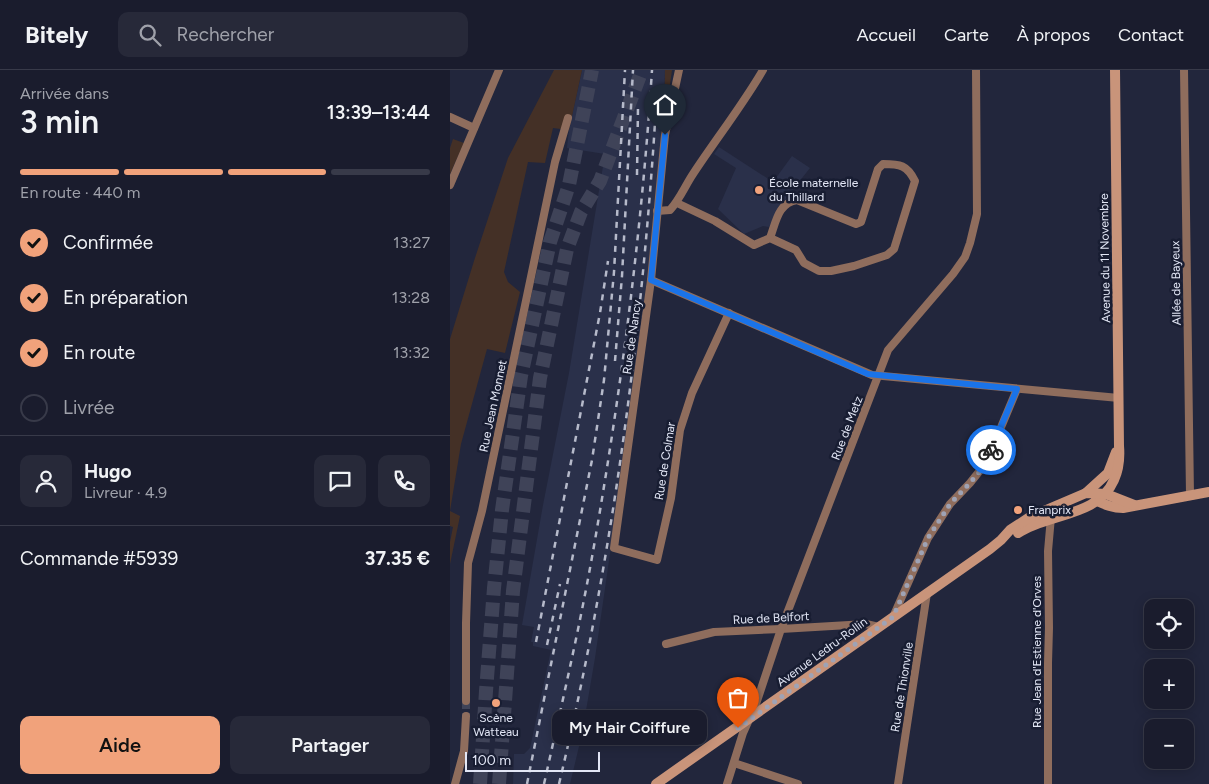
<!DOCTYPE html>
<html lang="fr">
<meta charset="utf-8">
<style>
body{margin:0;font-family:Figtree,sans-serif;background:#272939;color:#f1f3f6;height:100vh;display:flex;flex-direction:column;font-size:19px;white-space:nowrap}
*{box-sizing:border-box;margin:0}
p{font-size:16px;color:#9fa1aa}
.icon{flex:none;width:28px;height:28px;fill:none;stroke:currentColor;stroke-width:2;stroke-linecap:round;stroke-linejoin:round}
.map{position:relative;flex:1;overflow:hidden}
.details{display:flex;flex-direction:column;background:#1a1c2d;width:450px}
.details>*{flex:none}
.tools{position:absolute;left:694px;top:529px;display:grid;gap:10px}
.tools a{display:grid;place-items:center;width:50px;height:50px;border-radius:10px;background:#1a1c2d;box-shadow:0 2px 12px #0003,0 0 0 1px #383a49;font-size:25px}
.scale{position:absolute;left:15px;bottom:12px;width:135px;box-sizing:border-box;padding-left:5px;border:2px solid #e3e7f6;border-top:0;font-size:14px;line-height:18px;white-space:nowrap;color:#e3e7f6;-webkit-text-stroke:4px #181d32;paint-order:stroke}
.pin{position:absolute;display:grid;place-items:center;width:42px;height:42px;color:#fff;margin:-51px -21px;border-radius:50% 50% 50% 0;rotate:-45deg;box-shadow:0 0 5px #0007}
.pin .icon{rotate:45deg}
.courier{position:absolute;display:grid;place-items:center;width:50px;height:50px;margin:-25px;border:4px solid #1a73e8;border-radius:50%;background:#fff;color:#222;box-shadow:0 1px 6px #0007}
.bubble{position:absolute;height:35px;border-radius:10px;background:#1a1c2d;box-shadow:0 2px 12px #0003,0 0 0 1px #383a49;font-size:16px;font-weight:600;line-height:35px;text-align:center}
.head em{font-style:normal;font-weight:600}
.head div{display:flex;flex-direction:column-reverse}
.head{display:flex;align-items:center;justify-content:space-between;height:85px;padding:0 20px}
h1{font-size:32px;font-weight:600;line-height:38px}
.bar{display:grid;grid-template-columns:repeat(4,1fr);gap:8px 5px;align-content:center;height:60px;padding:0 20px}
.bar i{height:6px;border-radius:4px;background:#383a49}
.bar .current{background:#f1a27b}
.bar p{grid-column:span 4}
.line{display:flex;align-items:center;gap:12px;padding:0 20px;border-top:1px solid #383a49}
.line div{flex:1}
.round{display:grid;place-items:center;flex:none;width:52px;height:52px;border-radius:10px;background:#272939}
ol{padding:0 20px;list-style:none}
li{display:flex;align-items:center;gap:15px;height:55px}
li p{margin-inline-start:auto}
li .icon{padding:5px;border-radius:50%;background:#f1a27b;color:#111;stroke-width:4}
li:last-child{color:#9fa1aa}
li i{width:28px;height:28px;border:2px solid #383a49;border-radius:50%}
.primary-button{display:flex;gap:10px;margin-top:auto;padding:10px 20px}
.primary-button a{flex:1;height:58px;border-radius:10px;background:#f1a27b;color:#111;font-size:20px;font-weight:600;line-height:58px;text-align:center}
.primary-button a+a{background:#272939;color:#f1f3f6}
header{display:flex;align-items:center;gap:30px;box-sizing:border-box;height:70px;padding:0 25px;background:#1a1c2d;border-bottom:1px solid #383a49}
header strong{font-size:24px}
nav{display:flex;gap:28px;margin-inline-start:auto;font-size:18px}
.search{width:350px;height:45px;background:#272939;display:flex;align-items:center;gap:12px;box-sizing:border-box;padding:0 18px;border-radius:10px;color:#9fa1aa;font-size:19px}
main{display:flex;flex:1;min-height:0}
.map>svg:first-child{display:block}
.built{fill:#2a304a}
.green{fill:#443026}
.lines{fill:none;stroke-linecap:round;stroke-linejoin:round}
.street-tunnel{stroke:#3f4358;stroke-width:8;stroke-dasharray:8 4;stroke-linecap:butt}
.highway-tunnel{stroke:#3f4358;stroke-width:14;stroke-dasharray:14 7;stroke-linecap:butt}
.street{stroke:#8f6d5d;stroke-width:8}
.secondary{stroke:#c9947a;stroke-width:10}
.rail{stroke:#b6baca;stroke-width:2.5;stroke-dasharray:6 6;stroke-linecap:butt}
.done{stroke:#9fa3b5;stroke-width:5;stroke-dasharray:0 9}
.route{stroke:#1a73e8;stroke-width:6}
.poi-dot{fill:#f1a27b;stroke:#181d32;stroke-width:2}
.labels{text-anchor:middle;stroke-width:5;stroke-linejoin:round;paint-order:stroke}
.poi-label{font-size:12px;fill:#e3e7f6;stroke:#181d32;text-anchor:start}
.street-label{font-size:12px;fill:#e3e7f6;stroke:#181d32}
</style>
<header>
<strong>Bitely</strong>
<div class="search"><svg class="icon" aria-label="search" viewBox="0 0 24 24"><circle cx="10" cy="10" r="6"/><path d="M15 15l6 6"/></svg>Rechercher</div>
<nav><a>Accueil</a><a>Carte</a><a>À propos</a><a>Contact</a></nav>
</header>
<main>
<section class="details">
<div class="head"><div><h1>3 min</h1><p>Arrivée dans</p></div><em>13:39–13:44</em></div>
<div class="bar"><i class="current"></i><i class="current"></i><i class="current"></i><i></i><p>En route · 440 m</p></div>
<ol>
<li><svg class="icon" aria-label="check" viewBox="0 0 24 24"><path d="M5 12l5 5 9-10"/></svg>Confirmée<p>13:27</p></li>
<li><svg class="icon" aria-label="check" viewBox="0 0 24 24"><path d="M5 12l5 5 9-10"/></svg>En préparation<p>13:28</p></li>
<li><svg class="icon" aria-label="check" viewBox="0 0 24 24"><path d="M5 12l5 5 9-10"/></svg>En route<p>13:32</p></li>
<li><i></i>Livrée</li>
</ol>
<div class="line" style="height:90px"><a class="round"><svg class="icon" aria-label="person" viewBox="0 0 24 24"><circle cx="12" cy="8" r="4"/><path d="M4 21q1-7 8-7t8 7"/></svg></a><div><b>Hugo</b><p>Livreur · 4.9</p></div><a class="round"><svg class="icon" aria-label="chat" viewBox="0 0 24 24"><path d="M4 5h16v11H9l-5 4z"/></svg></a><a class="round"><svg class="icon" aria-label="phone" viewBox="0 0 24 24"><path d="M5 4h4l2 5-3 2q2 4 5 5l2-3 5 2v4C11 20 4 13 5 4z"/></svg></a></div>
<div class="line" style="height:65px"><div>Commande #5939</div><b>37.35 €</b></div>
<div class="primary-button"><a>Aide</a><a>Partager</a></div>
</section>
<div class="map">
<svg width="759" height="714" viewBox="0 0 759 714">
<rect width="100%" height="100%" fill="#22263c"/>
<g class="built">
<polygon points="132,0 215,0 214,56 187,296 145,588 132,664 120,714 63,714 64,684 74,684 80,678 101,580 83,576 83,572 81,572 84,557 72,555 93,435 119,303 155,84 117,78 119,59"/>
<polygon points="269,77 323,112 342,86 360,98 337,127 319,157 313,156 294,164 268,139 286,98 264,84"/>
</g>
<g class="green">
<polygon points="104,0 132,0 119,60 103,58 95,93 78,92 54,202 58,212 70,222 55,283 37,279 11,374 0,441 10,446 0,494 0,472 3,457 0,456 0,269 24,191 58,88"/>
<polygon points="215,0 222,0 214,56"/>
<polygon points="3,69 14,73 0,104 0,78"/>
</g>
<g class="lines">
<polyline class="street-tunnel" points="16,631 16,646"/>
<g class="highway-tunnel">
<polyline points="30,714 36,621 44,518 52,440 71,306 100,172 119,115 142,0"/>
<polyline points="49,714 63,521 90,308 117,179 131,142 150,111 192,0"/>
</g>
<g class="street">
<polyline points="229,0 215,65 201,210 164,478 207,490 221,428 230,360 242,323 279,243"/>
<polyline points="734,0 740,425"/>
<polyline points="0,47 24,58"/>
<polyline points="0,115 49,0"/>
<path d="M227,133L265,151L304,175L320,168L346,180L354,193L369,201H381L404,196L437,185L444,179L465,111C457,95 450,94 433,94L428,99L411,152L406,154L347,130C328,133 326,152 320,168"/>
<path d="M207,141L220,140C230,129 235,116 243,104C266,69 292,36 313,0"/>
<polyline points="201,210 422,305 669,328"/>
<polyline points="443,547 478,468 500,434 520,413 536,393 567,319"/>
<polyline points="216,574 264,562 331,559 416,554 429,557"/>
<polyline points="16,631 16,553 18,493 32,441 105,92 118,48"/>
<polyline points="284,693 348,714"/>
<polyline points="5,714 14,681 16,646"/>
<polyline points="277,714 293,663 306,634 331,559 438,280 503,204 515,187 520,173 527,144 526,0"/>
<polyline points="448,714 477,523"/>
<polyline points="598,714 598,593 599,558 598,481 601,447"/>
</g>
<g class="secondary">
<polyline points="636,423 658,403 666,382"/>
<path d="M646,427L647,431C656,435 663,438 673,438L759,422"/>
<path d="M568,463C598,443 648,447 664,410C669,399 670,388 669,376L665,0"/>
<polyline points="206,714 540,479 551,470 560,460 580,447 636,423 656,424 684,435"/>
</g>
<g class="rail">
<polyline points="187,105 188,37"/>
<polyline points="165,291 172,206 183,0"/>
<polyline points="86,572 150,243 158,191"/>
<polyline points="97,575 110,514"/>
<polyline points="77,714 142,390 154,310 164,202 175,0"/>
<path d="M94,714C112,633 131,552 145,470C172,314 192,157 202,0"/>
<path d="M109,714C162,492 192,265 206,37"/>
</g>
</g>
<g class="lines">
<polyline class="done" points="288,658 443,547 478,468 500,434 520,413 536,394 541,380"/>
<polyline class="route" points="215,65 201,210 418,304 567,319 541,380"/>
</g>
<g class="poi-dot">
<circle cx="309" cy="120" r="5"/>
<circle cx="568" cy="440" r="5"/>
<circle cx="46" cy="633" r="5"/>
</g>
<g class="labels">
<g class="poi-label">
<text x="319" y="117">École maternelle<tspan x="319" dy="14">du Thillard</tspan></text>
<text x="578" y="444">Franprix</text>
<text x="46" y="652" text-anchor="middle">Scène<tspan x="46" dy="14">Watteau</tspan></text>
</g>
<g class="street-label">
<text transform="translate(655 188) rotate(-91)" y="4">Avenue du 11 Novembre</text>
<text transform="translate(726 213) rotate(-91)" y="4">Allée de Bayeux</text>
<text transform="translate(182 267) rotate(-82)" y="4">Rue de Nancy</text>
<text transform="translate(43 336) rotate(-78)" y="4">Rue Jean Monnet</text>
<text transform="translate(397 358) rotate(-69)" y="4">Rue de Metz</text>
<text transform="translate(215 391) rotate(-81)" y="4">Rue de Colmar</text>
<text transform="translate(321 548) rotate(-3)" y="4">Rue de Belfort</text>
<text transform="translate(372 582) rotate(-36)" y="4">Avenue Ledru-Rollin</text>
<text transform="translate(587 582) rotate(-90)" y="4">Rue Jean d'Estienne d'Orves</text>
<text transform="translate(452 617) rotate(-81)" y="4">Rue de Thionville</text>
</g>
</g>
</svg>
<div class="tools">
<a><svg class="icon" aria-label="locate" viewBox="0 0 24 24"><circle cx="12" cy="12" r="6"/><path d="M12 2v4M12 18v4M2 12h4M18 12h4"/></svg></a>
<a>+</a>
<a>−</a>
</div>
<div class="scale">100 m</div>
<div class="pin" style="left:288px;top:658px;background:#ea580c"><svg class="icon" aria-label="bag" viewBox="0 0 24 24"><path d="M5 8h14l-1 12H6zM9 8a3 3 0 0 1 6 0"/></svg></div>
<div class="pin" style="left:215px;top:65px;background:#1f2937"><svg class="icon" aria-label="home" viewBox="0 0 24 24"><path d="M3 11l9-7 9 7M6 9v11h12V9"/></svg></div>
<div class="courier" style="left:541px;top:380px"><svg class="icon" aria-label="bike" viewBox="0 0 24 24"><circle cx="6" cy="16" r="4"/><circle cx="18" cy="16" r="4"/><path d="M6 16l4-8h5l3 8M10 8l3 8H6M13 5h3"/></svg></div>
<div class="bubble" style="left:102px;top:640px;width:155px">My Hair Coiffure</div>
</div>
</main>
